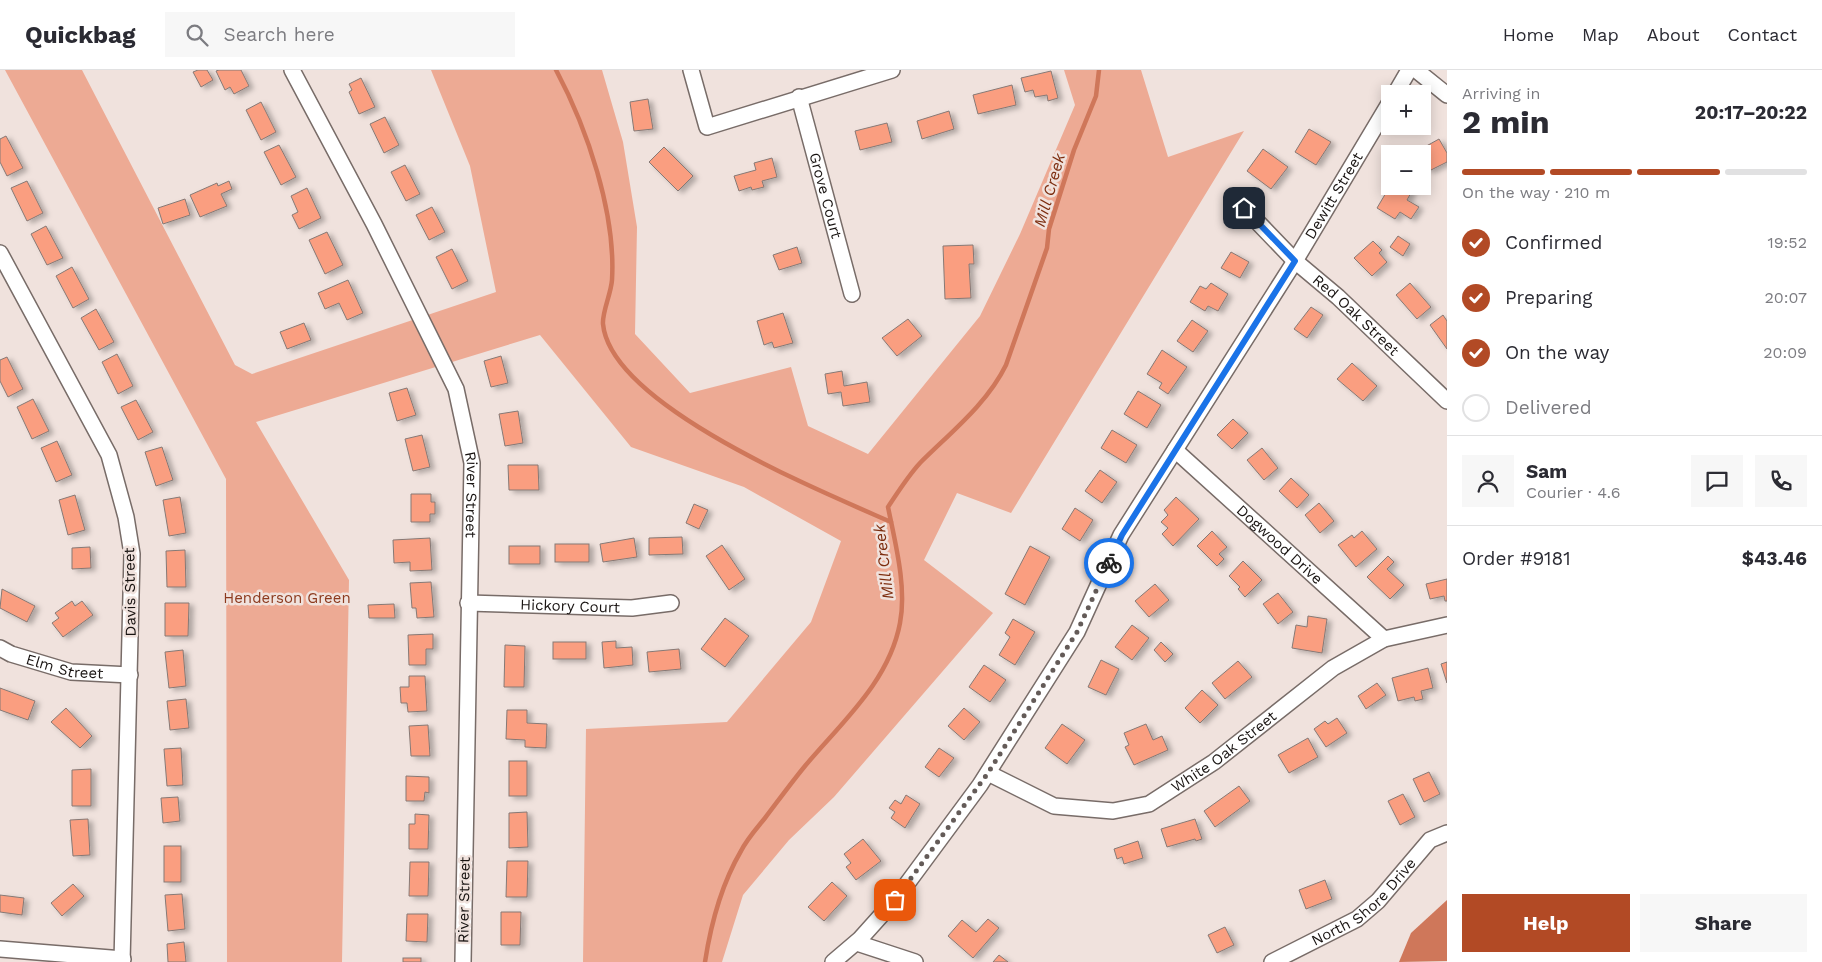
<!DOCTYPE html>
<meta charset="utf-8">
<style>
body{margin:0;font-family:"Work Sans",sans-serif;background:#f7f7f7;color:#2b2b33;height:100vh;display:flex;flex-direction:column;font-size:19px;white-space:nowrap}
*{box-sizing:border-box;margin:0}
p{font-size:16px;color:#7c7c81}
.icon{flex:none;width:28px;height:28px;fill:none;stroke:currentColor;stroke-width:2;stroke-linecap:round;stroke-linejoin:round}
.map{position:relative;flex:1;overflow:hidden}
.drawer{display:flex;flex-direction:column;background:#fff;width:375px}
.drawer>*{flex:none}
.tools{position:absolute;left:1381px;top:15px;display:grid;gap:10px}
.tools a{display:grid;place-items:center;width:50px;height:50px;border-radius:0px;background:#fff;box-shadow:0 2px 12px #0003;font-size:25px}
.pin{position:absolute;display:grid;place-items:center;width:42px;height:42px;color:#fff;margin:-21px;border-radius:10px;box-shadow:0 2px 8px #0006}
.courier{position:absolute;display:grid;place-items:center;width:50px;height:50px;margin:-25px;border:4px solid #1a73e8;border-radius:50%;background:#fff;color:#222;box-shadow:0 1px 6px #0007}
.headline em{font-style:normal;font-weight:700}
.headline div{display:flex;flex-direction:column-reverse}
.headline{display:flex;align-items:center;justify-content:space-between;height:85px;padding:0 15px}
h1{font-size:32px;font-weight:700;line-height:38px}
.bar{display:grid;grid-template-columns:repeat(4,1fr);gap:8px 5px;align-content:center;height:60px;padding:0 15px}
.bar i{height:6px;border-radius:4px;background:#e1e1e2}
.bar .active{background:#b24a25}
.bar p{grid-column:span 4}
.line{display:flex;align-items:center;gap:12px;padding:0 15px;border-top:1px solid #e1e1e2}
.line div{flex:1}
.round{display:grid;place-items:center;flex:none;width:52px;height:52px;border-radius:0px;background:#f7f7f7}
ol{padding:0 15px;list-style:none}
li{display:flex;align-items:center;gap:15px;height:55px}
li p{margin-inline-start:auto}
li .icon{padding:5px;border-radius:50%;background:#b24a25;color:#fff;stroke-width:4}
li:last-child{color:#7c7c81}
li i{width:28px;height:28px;border:2px solid #e1e1e2;border-radius:50%}
.cta{display:flex;gap:10px;margin-top:auto;padding:10px 15px}
.cta a{flex:1;height:58px;border-radius:0px;background:#b24a25;color:#fff;font-size:20px;font-weight:700;line-height:58px;text-align:center}
.cta a+a{background:#f7f7f7;color:#2b2b33}
header{display:flex;align-items:center;gap:30px;box-sizing:border-box;height:70px;padding:0 25px;background:#fff;border-bottom:1px solid #e1e1e2}
header strong{font-size:24px}
nav{display:flex;gap:28px;margin-inline-start:auto;font-size:18px}
.search{width:350px;height:45px;background:#f7f7f7;display:flex;align-items:center;gap:12px;box-sizing:border-box;padding:0 18px;border-radius:0px;color:#7c7c81;font-size:19px}
main{display:flex;flex:1;min-height:0}
.map>svg:first-child{display:block}
.green{fill:#edaa94}
.water{fill:#cf775a}
.lines{fill:none;stroke-linecap:round;stroke-linejoin:round}
.stream{stroke:#cf775a;stroke-width:4.5}
.building{fill:#fa9e80;stroke:#867975;filter:url(#shadow)}
.street-casing{stroke:#786c68;stroke-width:18}
.street{stroke:#fff;stroke-width:15}
.done{stroke:#645b58;stroke-width:5;stroke-dasharray:0 9}
.route{stroke:#1a73e8;stroke-width:6}
.labels{text-anchor:middle;stroke-width:5;stroke-linejoin:round;paint-order:stroke}
.street-label{font-size:15px;fill:#181311;stroke:#f0e2dd}
.park-label{font-size:15px;fill:#8c3a1e;stroke:#f0e2dd}
.water-label{font-size:16px;font-style:italic;fill:#7d2d0f;stroke:#f0e2dd}
</style>
<header>
<strong>Quickbag</strong>
<div class="search"><svg class="icon" aria-label="search" viewBox="0 0 24 24"><circle cx="10" cy="10" r="6"/><path d="M15 15l6 6"/></svg>Search here</div>
<nav><a>Home</a><a>Map</a><a>About</a><a>Contact</a></nav>
</header>
<main>
<div class="map">
<svg width="1447" height="892" viewBox="0 0 1447 892">
<defs>
<filter id="shadow"><feDropShadow dx="4.5" dy="2.5" stdDeviation="2.5" flood-color="#0004"/></filter>
</defs>
<rect width="100%" height="100%" fill="#f0e2dd"/>
<polygon class="green" points="5,0 82,0 235,295 252,304 496,222 470,96 431,0 602,0 623,72 637,157 635,264 690,323 791,297 808,356 868,384 980,246 1020,164 1075,35 1064,0 1141,0 1168,87 1244,61 1011,443 957,423 924,490 993,543 834,727 789,770 743,825 722,892 583,892 586,659 727,652 811,552 841,471 744,417 631,377 540,265 256,352 349,510 342,892 227,892 226,409"/>
<polygon class="water" points="1447,830 1447,891 1399,892 1411,863"/>
<g class="lines">
<g class="stream">
<path d="M556,0C587,58 616,143 612,210C611,224 602,242 603,254C611,336 823,422 891,452"/>
<path d="M705,892C711,853 721,815 741,781C747,769 757,758 765,748C778,731 791,713 805,696C841,653 889,612 900,553C907,517 895,472 888,437C898,422 908,406 920,393C950,363 987,334 1006,295L1047,178L1049,159L1074,80L1096,26L1099,0"/>
</g>
</g>
<g class="building">
<polygon points="198,0 207,0 213,10 201,17 193,2"/>
<polygon points="219,0 241,0 249,16 234,24 230,17 225,20 216,1"/>
<polygon points="1051,1 1058,28 1048,31 1047,25 1035,27 1033,20 1025,22 1021,8"/>
<polygon points="361,8 375,37 359,44 349,22 352,20 349,14"/>
<polygon points="1012,15 1016,35 978,44 973,25"/>
<polygon points="648,29 653,59 634,61 630,32"/>
<polygon points="261,32 276,62 261,70 246,40"/>
<polygon points="949,41 954,59 922,69 917,51"/>
<polygon points="385,47 399,75 384,83 370,54"/>
<polygon points="887,53 892,72 860,80 855,61"/>
<polygon points="1309,59 1331,72 1316,95 1295,82"/>
<polygon points="6,66 23,98 7,106 0,92 0,69"/>
<polygon points="1439,69 1447,83 1447,92 1429,101 1427,97 1422,99 1422,84 1412,84"/>
<polygon points="279,75 296,107 281,115 264,82"/>
<polygon points="664,77 693,106 678,121 649,92"/>
<polygon points="1263,79 1288,97 1271,119 1247,101"/>
<polygon points="772,88 777,107 762,111 764,117 752,120 751,117 739,121 734,106 756,100 754,93"/>
<polygon points="405,95 420,124 406,131 391,102"/>
<polygon points="27,111 43,143 27,151 11,118"/>
<polygon points="229,111 232,119 221,124 227,136 200,147 190,125 217,113 218,116"/>
<polygon points="1390,116 1404,116 1412,121 1407,130 1419,137 1411,149 1400,142 1395,149 1377,138"/>
<polygon points="307,118 321,148 299,159 292,145 298,142 291,126"/>
<polygon points="185,129 190,145 163,154 158,138"/>
<polygon points="432,137 445,162 429,170 416,145"/>
<polygon points="46,156 63,188 47,195 31,164"/>
<polygon points="327,162 343,195 325,204 309,170"/>
<polygon points="1398,166 1410,174 1403,186 1390,177"/>
<polygon points="1373,171 1382,180 1379,183 1387,192 1372,206 1354,188"/>
<polygon points="973,175 974,194 969,194 971,228 945,229 943,176"/>
<polygon points="797,177 802,193 779,200 773,185"/>
<polygon points="452,179 468,211 452,219 436,187"/>
<polygon points="1231,182 1249,192 1240,208 1221,198"/>
<polygon points="72,197 89,229 73,238 56,206"/>
<polygon points="348,210 363,243 347,250 339,233 325,239 318,223"/>
<polygon points="1211,213 1228,224 1218,241 1208,236 1205,241 1190,232 1200,216 1206,219"/>
<polygon points="1410,213 1431,237 1417,249 1396,225"/>
<polygon points="1311,237 1323,245 1307,268 1294,259"/>
<polygon points="96,239 114,272 99,280 81,248"/>
<polygon points="783,243 793,273 774,278 772,272 764,275 757,251"/>
<polygon points="1443,245 1447,251 1447,279 1430,255"/>
<polygon points="908,249 922,266 897,286 882,268"/>
<polygon points="1192,250 1208,261 1193,282 1177,271"/>
<polygon points="304,253 311,270 287,279 280,262"/>
<polygon points="1162,280 1187,297 1168,324 1159,318 1162,313 1147,304"/>
<polygon points="117,284 133,316 118,324 102,292"/>
<polygon points="501,286 508,313 491,317 484,291"/>
<polygon points="7,287 23,319 8,327 0,311 0,290"/>
<polygon points="1352,293 1377,316 1363,331 1337,309"/>
<polygon points="842,301 844,316 867,312 870,332 843,336 841,322 828,324 825,304"/>
<polygon points="407,318 416,345 397,351 389,323"/>
<polygon points="1138,321 1161,335 1147,358 1124,344"/>
<polygon points="33,329 49,361 32,369 17,337"/>
<polygon points="136,330 153,362 138,370 121,337"/>
<polygon points="518,341 523,373 505,376 499,344"/>
<polygon points="1233,349 1248,363 1232,379 1217,365"/>
<polygon points="1112,360 1137,375 1126,393 1101,378"/>
<polygon points="422,365 430,397 413,401 405,369"/>
<polygon points="57,371 72,405 56,412 41,378"/>
<polygon points="162,377 173,410 156,416 145,382"/>
<polygon points="1262,378 1278,398 1264,410 1247,390"/>
<polygon points="508,395 538,395 539,420 509,420"/>
<polygon points="1100,400 1117,412 1102,433 1085,421"/>
<polygon points="1291,408 1309,425 1297,438 1279,421"/>
<polygon points="411,424 431,424 431,432 435,432 435,444 430,444 430,452 411,452"/>
<polygon points="75,425 85,460 68,465 59,430"/>
<polygon points="180,427 186,463 169,466 163,430"/>
<polygon points="1176,427 1199,449 1173,476 1162,464 1168,458 1161,452 1168,445 1164,440"/>
<polygon points="1319,433 1334,451 1320,463 1305,445"/>
<polygon points="694,434 708,440 699,459 686,453"/>
<polygon points="1075,438 1093,450 1080,471 1062,459"/>
<polygon points="1212,461 1227,477 1219,484 1224,489 1217,496 1197,476"/>
<polygon points="1362,461 1377,479 1356,497 1338,475 1352,465 1354,468"/>
<polygon points="682,467 683,484 649,485 649,468"/>
<polygon points="430,468 432,500 410,501 410,492 394,493 393,470"/>
<polygon points="634,468 637,487 603,492 600,474"/>
<rect x="555" y="474" width="34" height="18"/>
<polygon points="722,475 745,509 729,520 706,486"/>
<rect x="509" y="476" width="31" height="18"/>
<polygon points="1030,476 1050,487 1025,535 1005,524"/>
<polygon points="90,477 91,498 72,499 72,478"/>
<polygon points="185,480 186,517 167,517 166,481"/>
<polygon points="1388,486 1394,492 1387,499 1404,515 1390,529 1367,507"/>
<polygon points="1243,491 1262,510 1245,527 1238,519 1240,517 1229,506"/>
<polygon points="1447,509 1447,531 1445,531 1444,526 1430,529 1426,514"/>
<polygon points="431,512 434,547 417,548 416,538 412,538 410,513"/>
<polygon points="1155,514 1169,530 1149,547 1135,531"/>
<polygon points="2,519 35,536 27,552 0,538"/>
<polygon points="1278,523 1293,542 1278,554 1263,534"/>
<polygon points="72,531 75,536 82,531 93,545 63,567 52,553 59,548 55,543"/>
<polygon points="165,533 189,533 188,566 165,566"/>
<polygon points="394,534 395,548 369,548 368,535"/>
<polygon points="1308,546 1327,549 1322,583 1292,578 1296,555 1307,557"/>
<polygon points="725,548 749,566 725,597 701,579"/>
<polygon points="1013,549 1035,562 1015,595 999,585 1010,567 1005,563"/>
<polygon points="1132,555 1149,568 1132,590 1115,577"/>
<polygon points="433,564 433,579 426,579 426,595 409,595 408,565"/>
<polygon points="616,571 616,578 632,577 633,595 604,598 602,572"/>
<rect x="553" y="572" width="33" height="17"/>
<polygon points="1161,572 1173,584 1165,592 1154,580"/>
<polygon points="505,575 525,576 524,617 504,617"/>
<polygon points="679,579 681,599 649,602 647,582"/>
<polygon points="183,580 186,616 169,618 165,582"/>
<polygon points="1101,590 1119,599 1106,625 1088,617"/>
<polygon points="1238,591 1252,607 1225,629 1212,613"/>
<polygon points="1447,592 1447,613 1441,594"/>
<polygon points="984,595 1006,610 990,632 969,617"/>
<polygon points="1428,598 1433,618 1421,621 1423,629 1415,631 1414,627 1398,631 1392,608"/>
<polygon points="409,606 425,606 427,641 408,642 407,633 401,633 400,617 409,617"/>
<polygon points="1377,613 1386,625 1366,639 1358,626"/>
<polygon points="0,618 35,631 28,650 0,640"/>
<polygon points="1202,620 1218,635 1200,653 1185,638"/>
<polygon points="186,629 189,658 170,660 167,631"/>
<polygon points="66,638 92,666 80,678 51,652"/>
<polygon points="964,638 980,652 964,670 948,656"/>
<polygon points="507,640 527,640 527,653 547,654 546,678 525,677 525,670 506,669"/>
<polygon points="1337,648 1347,663 1326,677 1314,659 1325,651 1328,654"/>
<polygon points="1062,654 1085,670 1067,694 1045,678"/>
<polygon points="1146,654 1153,670 1162,666 1168,680 1134,695 1125,677 1129,675 1124,663"/>
<polygon points="428,655 430,686 411,686 409,656"/>
<polygon points="1308,668 1318,687 1289,703 1278,685"/>
<polygon points="181,678 183,715 167,716 164,679"/>
<polygon points="939,678 954,688 939,707 925,697"/>
<rect x="509" y="691" width="18" height="35"/>
<polygon points="91,699 91,736 72,736 72,700"/>
<polygon points="1429,702 1440,724 1424,732 1413,709"/>
<polygon points="406,706 429,707 429,723 425,722 424,731 406,731"/>
<polygon points="1239,716 1250,731 1215,757 1204,741"/>
<polygon points="1403,724 1415,747 1400,755 1388,731"/>
<polygon points="906,725 920,734 905,758 891,748 895,742 889,738 895,730 901,734"/>
<polygon points="178,727 180,751 163,753 161,728"/>
<polygon points="527,742 528,777 509,778 509,743"/>
<polygon points="415,744 429,745 428,779 409,779 409,754 415,754"/>
<polygon points="88,749 90,785 73,786 70,750"/>
<polygon points="1195,749 1202,769 1196,771 1195,769 1167,777 1161,759"/>
<polygon points="863,769 881,791 856,810 846,797 851,793 844,784"/>
<polygon points="1138,771 1143,788 1124,794 1122,787 1117,789 1114,779"/>
<rect x="164" y="776" width="17" height="36"/>
<polygon points="507,791 528,791 527,827 506,827"/>
<polygon points="410,792 429,792 428,826 409,826"/>
<polygon points="1325,810 1332,829 1306,839 1299,820"/>
<polygon points="832,812 847,826 824,851 808,837"/>
<polygon points="73,814 84,826 62,846 51,833"/>
<polygon points="182,824 185,859 168,861 165,825"/>
<polygon points="0,825 24,828 22,845 0,842"/>
<polygon points="501,842 521,842 520,875 501,875"/>
<polygon points="407,844 428,844 427,872 406,871"/>
<polygon points="988,849 999,858 973,888 948,866 962,850 976,862"/>
<polygon points="1225,857 1234,875 1217,883 1208,865"/>
<polygon points="184,872 186,892 168,892 167,874"/>
<polygon points="999,885 1008,892 993,892"/>
<rect x="403" y="888" width="18" height="4"/>
</g>
<g class="lines">
<g class="street-casing">
<g id="street">
<path id="s1" d="M292,0L374,154L456,319L472,393L463,892"/>
<polyline points="691,0 707,57 892,0"/>
<polyline points="1416,0 1447,25"/>
<polyline points="1395,24 1409,0"/>
<path id="s2" d="M799,27L852,224"/>
<path id="s3" d="M1244,138L1295,191L1338,227L1447,331"/>
<polyline points="0,183 109,385 126,447 132,484 122,892"/>
<path id="s4" d="M1175,380L1384,569"/>
<path id="s5" d="M468,533L632,538L671,533"/>
<path id="s6" d="M0,578L11,584L71,602L130,605"/>
<path id="s7" d="M988,703L1054,736L1113,741L1149,734L1214,692L1333,598L1384,569L1447,555"/>
<polyline points="857,873 915,892"/>
<polyline points="0,879 123,889"/>
<path id="s8" d="M833,892L860,869L895,830L980,715L1077,562L1121,465L1295,191L1390,32"/>
<path id="s9" d="M1272,892L1357,849L1378,831L1430,770L1447,763"/>
</g>
</g>
<use href="#street" class="street"/>
</g>
<g class="lines">
<polyline class="done" points="895,830 988,703 1077,562 1109,493"/>
<polyline class="route" points="1109,493 1122,465 1295,191 1244,138"/>
</g>
<g class="labels">
<g class="street-label">
<text dy="5" stroke="none"><textPath href="#s2" startOffset="102">Grove Court</textPath></text>
<text dy="5" stroke="none"><textPath href="#s8" startOffset="919">Dewitt Street</textPath></text>
<text dy="5" stroke="none"><textPath href="#s3" startOffset="155">Red Oak Street</textPath></text>
<text dy="5" stroke="none"><textPath href="#s1" startOffset="466">River Street</textPath></text>
<text dy="5" stroke="none"><textPath href="#s4" startOffset="141">Dogwood Drive</textPath></text>
<text transform="translate(130 522) rotate(-91)" y="5">Davis Street</text>
<text dy="5" stroke="none"><textPath href="#s5" startOffset="102">Hickory Court</textPath></text>
<text dy="5" stroke="none"><textPath href="#s6" startOffset="68">Elm Street</textPath></text>
<text dy="5" stroke="none"><textPath href="#s7" startOffset="261">White Oak Street</textPath></text>
<text dy="5" stroke="none"><textPath href="#s9" startOffset="111">North Shore Drive</textPath></text>
<text transform="translate(464 830) rotate(-89)" y="5">River Street</text>
</g>
<g class="park-label">
<text x="287" y="533">Henderson Green</text>
</g>
<g class="water-label">
<text transform="translate(1049 120) rotate(-74)" y="6">Mill Creek</text>
<text transform="translate(883 492) rotate(-97)" y="6">Mill Creek</text>
</g>
</g>
</svg>
<div class="tools">
<a>+</a>
<a>−</a>
</div>
<div class="pin" style="left:895px;top:830px;background:#ea580c"><svg class="icon" aria-label="bag" viewBox="0 0 24 24"><path d="M5 8h14l-1 12H6zM9 8a3 3 0 0 1 6 0"/></svg></div>
<div class="pin" style="left:1244px;top:138px;background:#1f2937"><svg class="icon" aria-label="home" viewBox="0 0 24 24"><path d="M3 11l9-7 9 7M6 9v11h12V9"/></svg></div>
<div class="courier" style="left:1109px;top:493px"><svg class="icon" aria-label="bike" viewBox="0 0 24 24"><circle cx="6" cy="16" r="4"/><circle cx="18" cy="16" r="4"/><path d="M6 16l4-8h5l3 8M10 8l3 8H6M13 5h3"/></svg></div>
</div>
<section class="drawer">
<div class="headline"><div><h1>2 min</h1><p>Arriving in</p></div><em>20:17–20:22</em></div>
<div class="bar"><i class="active"></i><i class="active"></i><i class="active"></i><i></i><p>On the way · 210 m</p></div>
<ol>
<li><svg class="icon" aria-label="check" viewBox="0 0 24 24"><path d="M5 12l5 5 9-10"/></svg>Confirmed<p>19:52</p></li>
<li><svg class="icon" aria-label="check" viewBox="0 0 24 24"><path d="M5 12l5 5 9-10"/></svg>Preparing<p>20:07</p></li>
<li><svg class="icon" aria-label="check" viewBox="0 0 24 24"><path d="M5 12l5 5 9-10"/></svg>On the way<p>20:09</p></li>
<li><i></i>Delivered</li>
</ol>
<div class="line" style="height:90px"><a class="round"><svg class="icon" aria-label="person" viewBox="0 0 24 24"><circle cx="12" cy="8" r="4"/><path d="M4 21q1-7 8-7t8 7"/></svg></a><div><b>Sam</b><p>Courier · 4.6</p></div><a class="round"><svg class="icon" aria-label="chat" viewBox="0 0 24 24"><path d="M4 5h16v11H9l-5 4z"/></svg></a><a class="round"><svg class="icon" aria-label="phone" viewBox="0 0 24 24"><path d="M5 4h4l2 5-3 2q2 4 5 5l2-3 5 2v4C11 20 4 13 5 4z"/></svg></a></div>
<div class="line" style="height:65px"><div>Order #9181</div><b>$43.46</b></div>
<div class="cta"><a>Help</a><a>Share</a></div>
</section>
</main>
